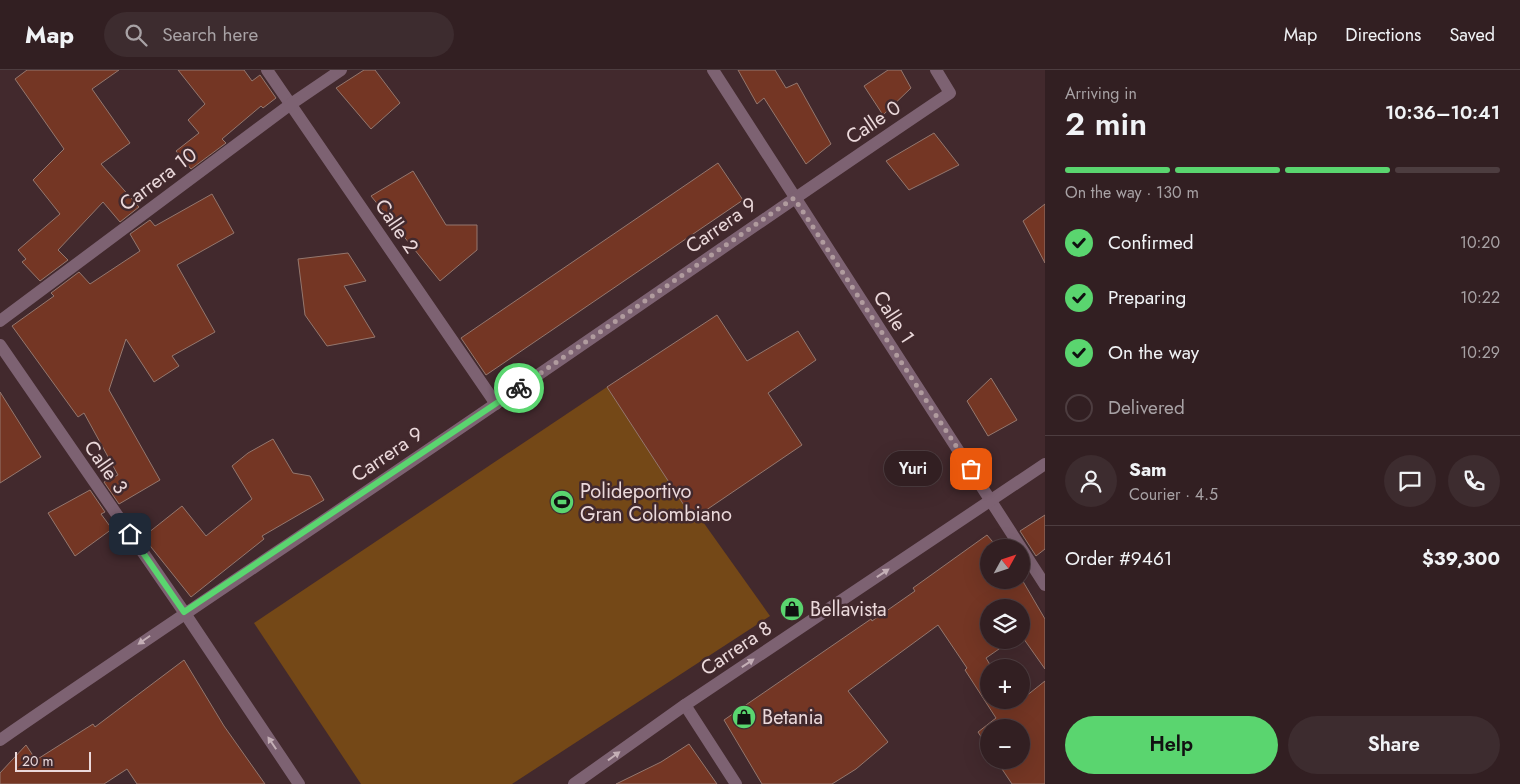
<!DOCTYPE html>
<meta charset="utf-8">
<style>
body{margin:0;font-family:Jost,sans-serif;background:#3d2c2f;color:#f1f3f6;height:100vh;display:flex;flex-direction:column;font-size:19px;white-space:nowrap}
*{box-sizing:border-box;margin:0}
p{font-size:16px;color:#a8a2a5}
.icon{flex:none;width:28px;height:28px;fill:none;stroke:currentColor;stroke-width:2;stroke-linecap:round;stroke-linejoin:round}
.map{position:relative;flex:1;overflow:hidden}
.side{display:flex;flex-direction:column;background:#321f22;width:475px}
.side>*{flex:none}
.needle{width:32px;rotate:50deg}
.buttons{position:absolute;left:980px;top:469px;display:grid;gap:10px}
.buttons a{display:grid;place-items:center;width:50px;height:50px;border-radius:50%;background:#321f22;box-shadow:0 5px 20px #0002,0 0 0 1px #4d3d40;font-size:25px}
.scale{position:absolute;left:15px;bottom:12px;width:76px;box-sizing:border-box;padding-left:5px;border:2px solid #ebd9db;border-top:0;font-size:14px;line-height:18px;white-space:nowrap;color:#ebd9db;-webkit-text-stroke:4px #42292d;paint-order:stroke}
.pin{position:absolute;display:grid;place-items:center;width:42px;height:42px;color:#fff;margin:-21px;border-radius:10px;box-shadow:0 2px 8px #0006}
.courier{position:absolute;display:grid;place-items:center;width:50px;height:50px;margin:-25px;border:4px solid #5ad56f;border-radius:50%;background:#fff;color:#222;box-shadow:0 1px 6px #0007}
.bubble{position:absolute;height:35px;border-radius:18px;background:#321f22;box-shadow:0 5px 20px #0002,0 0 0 1px #4d3d40;font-size:16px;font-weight:600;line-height:35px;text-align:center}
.headline em{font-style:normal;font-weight:600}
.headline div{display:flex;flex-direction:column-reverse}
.headline{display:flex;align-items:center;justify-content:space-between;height:85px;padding:0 20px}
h1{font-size:32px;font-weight:600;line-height:38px}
.bar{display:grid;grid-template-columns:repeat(4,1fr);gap:8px 5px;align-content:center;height:60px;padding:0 20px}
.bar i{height:6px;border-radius:4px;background:#4d3d40}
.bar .selected{background:#5ad56f}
.bar p{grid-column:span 4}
.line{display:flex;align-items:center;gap:12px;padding:0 20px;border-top:1px solid #4d3d40}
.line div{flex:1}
.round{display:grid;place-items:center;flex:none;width:52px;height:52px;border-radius:26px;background:#3d2c2f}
ol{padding:0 20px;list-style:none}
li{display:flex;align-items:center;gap:15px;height:55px}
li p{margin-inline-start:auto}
li .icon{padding:5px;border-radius:50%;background:#5ad56f;color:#111;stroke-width:4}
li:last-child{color:#a8a2a5}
li i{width:28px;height:28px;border:2px solid #4d3d40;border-radius:50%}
.action{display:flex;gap:10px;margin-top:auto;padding:10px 20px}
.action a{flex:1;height:58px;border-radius:30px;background:#5ad56f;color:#111;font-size:20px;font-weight:600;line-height:58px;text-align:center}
.action a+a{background:#3d2c2f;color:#f1f3f6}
header{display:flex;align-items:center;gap:30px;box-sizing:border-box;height:70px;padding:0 25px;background:#321f22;border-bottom:1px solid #4d3d40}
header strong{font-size:24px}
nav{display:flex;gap:28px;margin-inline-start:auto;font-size:18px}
.search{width:350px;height:45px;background:#3d2c2f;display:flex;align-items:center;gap:12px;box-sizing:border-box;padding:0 18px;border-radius:28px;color:#a8a2a5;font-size:19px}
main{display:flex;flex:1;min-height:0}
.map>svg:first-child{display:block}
.green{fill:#744817}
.building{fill:#743624;stroke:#94776e}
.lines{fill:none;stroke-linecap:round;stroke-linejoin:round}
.minor{stroke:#7d6272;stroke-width:12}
.oneway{fill:#c4afb6}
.done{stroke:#b09b9e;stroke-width:5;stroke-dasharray:0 9}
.route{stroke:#5ad56f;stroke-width:6}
.labels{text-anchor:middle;stroke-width:5;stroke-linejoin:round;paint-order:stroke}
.street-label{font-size:20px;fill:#ebd9db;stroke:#42292d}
.poi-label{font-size:20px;fill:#ebd9db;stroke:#42292d;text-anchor:start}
</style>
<header>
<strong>Map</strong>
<div class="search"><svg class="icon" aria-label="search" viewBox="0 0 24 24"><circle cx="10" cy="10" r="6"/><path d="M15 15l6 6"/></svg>Search here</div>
<nav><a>Map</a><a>Directions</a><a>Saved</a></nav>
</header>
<main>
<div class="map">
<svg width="1045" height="714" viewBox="0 0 1045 714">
<rect width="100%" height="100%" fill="#42292d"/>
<polygon class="green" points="607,317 770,546 512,714 361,714 254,553"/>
<g class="building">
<polygon points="27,0 119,0 92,19 130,73 101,94 139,137 120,152 103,132 58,180 68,190 40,211 22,192 26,189 18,180 60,144 33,110 64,79 15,9"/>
<polygon points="178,0 244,0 252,11 260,5 276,28 263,38 261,36 222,69 226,73 191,99 176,81 199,63 188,50 205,34"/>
<polygon points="364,0 375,0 400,33 371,59 336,18"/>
<polygon points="738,0 775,0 786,18 797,13 831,74 806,94 764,28 757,34"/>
<polygon points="888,0 901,0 911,18 883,45 864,16"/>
<polygon points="934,63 959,95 909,120 886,91"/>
<polygon points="718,93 743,130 486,305 461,268"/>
<polygon points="413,101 446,155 477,155 477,180 440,211 371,126"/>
<polygon points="212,124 234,163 177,195 215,262 172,286 179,296 154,312 126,269 109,320 160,410 119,434 104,412 118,405 84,343 78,347 12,256 54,226 51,223 79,202 90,214 140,181 130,164 150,150 155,156"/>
<polygon points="1045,134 1045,193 1023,151"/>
<polygon points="348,183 366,211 344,216 375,267 327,276 305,245 298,189"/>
<polygon points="717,245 747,291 798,261 816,290 768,323 802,375 693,449 607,317"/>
<polygon points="991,308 1017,350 988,366 967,331"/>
<polygon points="0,322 41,387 0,413"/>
<polygon points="273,369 293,403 310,406 324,430 262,466 264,469 191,527 143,467 182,436 206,466 252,429 232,396 248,383"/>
<polygon points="90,420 105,442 101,444 112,459 75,486 48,443"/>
<polygon points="1045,445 1045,479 1036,486 1020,461"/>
<polygon points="987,465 997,477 1007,471 1011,478 989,478 989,510 1021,508 1045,549 1045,599 1021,565 1021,538 989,538 989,570 1012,570 986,588 992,598 989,598 989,630 1013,630 1016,634 1045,611 1045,714 1012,714 996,690 1021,690 1021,658 989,658 989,679 978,662 996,648 965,600 967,598 938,555 848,621 888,672 856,699 832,714 762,714 724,650 871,549 872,551 915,521 913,518"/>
<polygon points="184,590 224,656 265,714 137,714 127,699 104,714 0,714 0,703 26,675 36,690 93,654 95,657"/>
<polygon points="689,674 717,714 616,714 661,692"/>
</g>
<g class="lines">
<g class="minor">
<polyline points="267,0 496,334"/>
<polyline points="713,0 1045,515"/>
<polyline points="0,251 291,34 341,0"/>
<polyline points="0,275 184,542 299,714"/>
<polyline points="685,635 736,714"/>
<path d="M0,670C165,556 332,446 497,333C648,230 798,125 950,23L936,0"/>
<polyline points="574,714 685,635 1045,394"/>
</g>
</g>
<defs><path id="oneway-solid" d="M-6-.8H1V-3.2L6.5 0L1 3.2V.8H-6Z" transform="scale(1.25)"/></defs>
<g class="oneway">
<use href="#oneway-solid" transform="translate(883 503) rotate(-34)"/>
<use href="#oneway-solid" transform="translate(144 570) rotate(145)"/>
<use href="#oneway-solid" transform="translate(748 593) rotate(-34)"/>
<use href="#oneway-solid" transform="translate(272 673) rotate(-124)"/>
<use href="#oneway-solid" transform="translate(614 686) rotate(-36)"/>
</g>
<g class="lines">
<polyline class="done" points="519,318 794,128 971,399"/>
<polyline class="route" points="130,464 184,542 519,318"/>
</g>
<defs>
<g id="stadium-disc" transform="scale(1.25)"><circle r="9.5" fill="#5ad56f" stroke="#42292d"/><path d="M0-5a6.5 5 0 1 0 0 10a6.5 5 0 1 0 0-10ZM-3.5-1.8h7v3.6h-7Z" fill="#111"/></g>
<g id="shop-disc" transform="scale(1.25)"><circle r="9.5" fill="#5ad56f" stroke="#42292d"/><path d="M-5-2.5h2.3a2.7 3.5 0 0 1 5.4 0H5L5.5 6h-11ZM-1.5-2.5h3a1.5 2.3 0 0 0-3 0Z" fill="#111"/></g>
</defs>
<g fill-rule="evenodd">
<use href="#stadium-disc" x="562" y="432"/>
<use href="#shop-disc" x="792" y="539"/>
<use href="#shop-disc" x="744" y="647"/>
</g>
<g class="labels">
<g class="street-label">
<text transform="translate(873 52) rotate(-34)" y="7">Calle 0</text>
<text transform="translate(158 109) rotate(-37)" y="7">Carrera 10</text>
<text transform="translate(721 155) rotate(-35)" y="7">Carrera 9</text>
<text transform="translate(397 156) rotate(56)" y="7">Calle 2</text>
<text transform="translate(894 247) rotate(57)" y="7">Calle 1</text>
<text transform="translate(387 384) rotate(-34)" y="7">Carrera 9</text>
<text transform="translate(106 397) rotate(55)" y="7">Calle 3</text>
<text transform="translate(736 578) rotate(-34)" y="7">Carrera 8</text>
</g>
<g class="poi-label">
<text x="580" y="428">Polideportivo<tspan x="580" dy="23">Gran Colombiano</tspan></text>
<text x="810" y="546">Bellavista</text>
<text x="762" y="654">Betania</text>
</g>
</g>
</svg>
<div class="buttons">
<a><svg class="needle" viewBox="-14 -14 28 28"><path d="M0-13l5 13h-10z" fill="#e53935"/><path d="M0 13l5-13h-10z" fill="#a8a2a5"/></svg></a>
<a><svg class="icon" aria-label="layers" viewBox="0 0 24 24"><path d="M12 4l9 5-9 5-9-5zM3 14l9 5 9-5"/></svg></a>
<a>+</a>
<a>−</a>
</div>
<div class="scale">20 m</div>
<div class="pin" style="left:971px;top:399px;background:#ea580c"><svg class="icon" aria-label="bag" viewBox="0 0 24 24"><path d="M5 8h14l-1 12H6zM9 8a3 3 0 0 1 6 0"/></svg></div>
<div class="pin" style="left:130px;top:464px;background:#1f2937"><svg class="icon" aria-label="home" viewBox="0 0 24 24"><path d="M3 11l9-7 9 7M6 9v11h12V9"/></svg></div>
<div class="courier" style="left:519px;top:318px"><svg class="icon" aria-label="bike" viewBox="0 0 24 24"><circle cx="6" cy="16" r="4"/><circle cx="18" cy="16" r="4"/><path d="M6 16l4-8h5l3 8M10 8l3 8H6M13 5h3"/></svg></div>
<div class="bubble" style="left:884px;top:381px;width:58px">Yuri</div>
</div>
<section class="side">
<div class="headline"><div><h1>2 min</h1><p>Arriving in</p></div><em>10:36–10:41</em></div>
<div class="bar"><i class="selected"></i><i class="selected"></i><i class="selected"></i><i></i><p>On the way · 130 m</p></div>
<ol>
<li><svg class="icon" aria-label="check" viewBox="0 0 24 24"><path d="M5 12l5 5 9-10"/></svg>Confirmed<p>10:20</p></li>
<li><svg class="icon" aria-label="check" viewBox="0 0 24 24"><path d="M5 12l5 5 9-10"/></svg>Preparing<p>10:22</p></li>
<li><svg class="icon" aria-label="check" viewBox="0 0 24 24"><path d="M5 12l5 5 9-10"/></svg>On the way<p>10:29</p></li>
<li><i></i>Delivered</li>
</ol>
<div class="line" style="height:90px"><a class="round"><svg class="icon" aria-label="person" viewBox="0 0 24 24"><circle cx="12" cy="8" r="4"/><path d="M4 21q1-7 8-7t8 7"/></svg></a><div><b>Sam</b><p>Courier · 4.5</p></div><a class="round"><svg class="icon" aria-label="chat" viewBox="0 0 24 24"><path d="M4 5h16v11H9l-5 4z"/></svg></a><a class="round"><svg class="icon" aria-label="phone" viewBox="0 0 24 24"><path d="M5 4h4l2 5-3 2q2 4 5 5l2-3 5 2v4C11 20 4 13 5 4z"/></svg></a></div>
<div class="line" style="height:65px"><div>Order #9461</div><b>$39,300</b></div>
<div class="action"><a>Help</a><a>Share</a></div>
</section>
</main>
